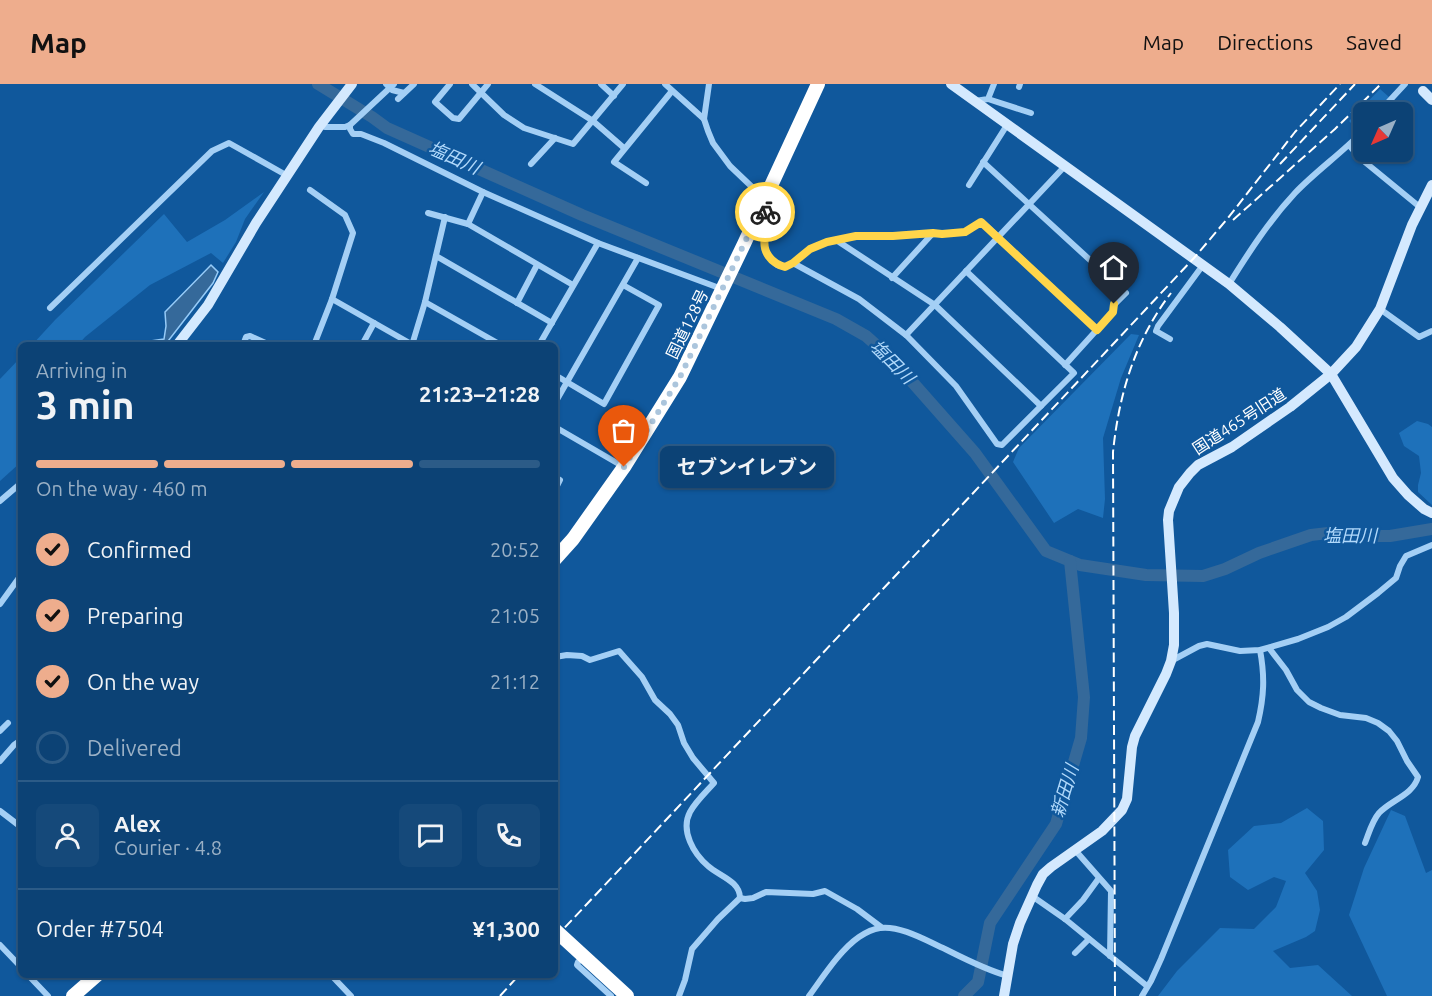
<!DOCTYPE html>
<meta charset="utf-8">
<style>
body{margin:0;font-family:Ubuntu,"Noto Sans JP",sans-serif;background:#15497a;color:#f1f3f6;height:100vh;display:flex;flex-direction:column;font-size:22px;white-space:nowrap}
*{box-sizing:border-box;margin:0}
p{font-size:20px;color:#9ab0c5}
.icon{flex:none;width:33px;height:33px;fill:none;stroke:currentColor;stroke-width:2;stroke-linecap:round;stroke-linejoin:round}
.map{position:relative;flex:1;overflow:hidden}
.sheet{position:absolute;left:18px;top:258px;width:540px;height:636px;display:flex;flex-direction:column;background:#0c4275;border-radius:9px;box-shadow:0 2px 4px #0004,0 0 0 2px #2c5b87}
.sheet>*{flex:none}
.needle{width:39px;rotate:225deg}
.buttons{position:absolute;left:1353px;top:18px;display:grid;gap:12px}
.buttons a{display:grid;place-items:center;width:60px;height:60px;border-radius:9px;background:#0c4275;box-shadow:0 2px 4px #0004,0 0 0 2px #2c5b87;font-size:30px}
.pin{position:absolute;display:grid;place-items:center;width:51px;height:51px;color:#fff;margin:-62px -26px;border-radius:50% 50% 50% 0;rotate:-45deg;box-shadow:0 0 6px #0007}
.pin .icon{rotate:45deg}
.courier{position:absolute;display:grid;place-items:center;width:60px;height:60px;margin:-30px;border:4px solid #ffd54a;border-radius:50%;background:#fff;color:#222;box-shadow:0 2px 8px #0007}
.bubble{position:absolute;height:42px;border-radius:9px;background:#0c4275;box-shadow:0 2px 4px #0004,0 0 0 2px #2c5b87;font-size:20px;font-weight:700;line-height:42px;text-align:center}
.summary em{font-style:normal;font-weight:700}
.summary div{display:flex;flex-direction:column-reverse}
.summary{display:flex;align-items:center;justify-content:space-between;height:102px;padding:0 18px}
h1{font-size:39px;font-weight:700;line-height:45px}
.bar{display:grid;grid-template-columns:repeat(4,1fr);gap:9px 6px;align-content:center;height:72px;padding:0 18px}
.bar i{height:8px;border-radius:4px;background:#2c5b87}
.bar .current{background:#eead8d}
.bar p{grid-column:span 4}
.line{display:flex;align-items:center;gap:15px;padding:0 18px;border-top:2px solid #2c5b87}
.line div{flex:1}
.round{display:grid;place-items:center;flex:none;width:63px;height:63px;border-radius:9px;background:#15497a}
ol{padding:0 18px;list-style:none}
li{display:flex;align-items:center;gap:18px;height:66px}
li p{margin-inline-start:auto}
li .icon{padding:6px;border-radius:50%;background:#eead8d;color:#111;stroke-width:4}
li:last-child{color:#9ab0c5}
li i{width:33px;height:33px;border:3px solid #2c5b87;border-radius:50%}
header{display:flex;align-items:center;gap:36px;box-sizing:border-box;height:84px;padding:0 30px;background:#eead8d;color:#111}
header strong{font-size:28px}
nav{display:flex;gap:33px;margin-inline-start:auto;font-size:21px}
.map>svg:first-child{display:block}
.green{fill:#1e71ba}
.water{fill:#35699a;stroke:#96cbf8;stroke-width:1.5}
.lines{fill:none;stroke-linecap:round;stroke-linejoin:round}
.river{stroke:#35699a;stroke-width:12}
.street{stroke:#a4cff5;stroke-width:6}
.secondary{stroke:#d4e9fe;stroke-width:10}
.highway{stroke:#fff;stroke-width:14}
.rail{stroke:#fff;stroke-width:2;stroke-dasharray:10 4.5;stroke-linecap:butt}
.done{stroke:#abc5dc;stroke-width:6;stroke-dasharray:0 10.8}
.route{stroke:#ffd54a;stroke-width:8}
.labels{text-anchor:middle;stroke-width:5;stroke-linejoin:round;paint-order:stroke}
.street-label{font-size:16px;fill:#fff;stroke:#10589c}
.water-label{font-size:18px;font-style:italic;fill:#b1d9fb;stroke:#10589c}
</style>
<header>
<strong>Map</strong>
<nav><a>Map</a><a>Directions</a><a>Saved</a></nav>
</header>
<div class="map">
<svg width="1432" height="912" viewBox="0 0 1432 912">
<rect width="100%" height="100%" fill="#10589c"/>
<g class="green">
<polygon points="1380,5 1389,13 1375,28 1364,28 1363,40 1358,46 1349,37"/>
<polygon points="264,108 245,135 236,158 223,179 211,169 150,201 85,253 78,261 32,261 55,236 164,130 187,158 225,136"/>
<polygon points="1131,250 1139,251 1121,294 1103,354 1105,415 1103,434 1078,425 1054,439 1013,378 1019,364"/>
<polygon points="21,273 21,378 0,397 0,295"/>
<polygon points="1417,337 1428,340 1432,343 1432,421 1418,408 1418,401 1421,389 1419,372 1404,362 1399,349"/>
<polygon points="1307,724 1323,737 1324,766 1305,789 1317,807 1320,826 1315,847 1306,853 1273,867 1290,884 1318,881 1352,912 1158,912 1177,887 1220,844 1254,845 1276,823 1286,797 1274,793 1248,806 1230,793 1228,766 1254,742 1281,739"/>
<polygon points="1391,726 1405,732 1426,789 1432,786 1432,912 1387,912 1349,831 1364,784"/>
</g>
<polygon class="water" points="211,181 218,188 213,199 165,261 135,261 137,259 164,255 166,242 165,228"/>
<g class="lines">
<g class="river">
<polyline points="318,0 372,33 387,44 582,131 836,235 866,252 885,269 907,292 975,369 1046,467 1080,481 1146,491 1203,492 1225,485 1259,469 1311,451 1328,449 1366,452 1390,452 1432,445"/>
<polyline points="964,912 978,898 990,839 1056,740 1081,654 1084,613 1070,477"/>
</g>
<g class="street">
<polyline points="386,0 392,6 404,9"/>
<polyline points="450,0 435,18 453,34 459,35 488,0"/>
<polyline points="472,0 504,31 524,44 573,60 623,0"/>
<polyline points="535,0 593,37 624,64"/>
<polyline points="601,0 614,12"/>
<polyline points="665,0 704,35"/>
<polyline points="709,0 704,35 708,47 713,59 730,82 751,102 762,120 769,139 764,156 765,164 768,172 777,181 785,183 793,179 810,165 827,158 856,152 942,150 965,148 982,138 1097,246"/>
<polyline points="1019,3 1020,0"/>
<polyline points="398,15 414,0"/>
<polyline points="988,15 1031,29"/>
<polyline points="975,17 988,15 994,0"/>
<polyline points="1379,28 1405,0"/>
<polyline points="350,41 350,45 353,50 361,50 384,59 483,108 598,159 722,205"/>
<polyline points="325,43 345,43 350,41 394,0"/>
<polyline points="1349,61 1360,74 1421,124"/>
<polyline points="983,78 1126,209 1114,221 1113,228 1065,281"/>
<polyline points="531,80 555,54"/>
<polyline points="646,99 614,78 672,7"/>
<polyline points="969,101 1007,41"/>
<polyline points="310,106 345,131 353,149 332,215 314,261"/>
<polyline points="428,129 468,140 573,201"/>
<polyline points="468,140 483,108"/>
<polyline points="836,156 935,221 1041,322"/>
<polyline points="436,172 552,239"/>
<polyline points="793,179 859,215 906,251 956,302 997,360 1002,361 1074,289 966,187"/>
<polyline points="892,194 933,149"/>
<path d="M1229,200C1249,168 1269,137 1295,109C1316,87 1342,69 1364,46"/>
<polyline points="332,215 413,261"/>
<polyline points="425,218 501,261"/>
<polyline points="517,219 537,181"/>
<polyline points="50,224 212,67 229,59 286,91"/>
<polyline points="1380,225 1419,253 1432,247"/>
<polyline points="906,251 1065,82"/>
<polyline points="1170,255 1156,247 1158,242 1203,181"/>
<polyline points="243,261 246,253 250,252 270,261"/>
<polyline points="362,261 374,239"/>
<polyline points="412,261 425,218 445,133"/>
<polyline points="539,261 598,159"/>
<polyline points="555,291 604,320 659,221 623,201"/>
<polyline points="555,319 638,174"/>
<polyline points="555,343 624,383"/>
<polyline points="555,393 560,396 555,406"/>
<polyline points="0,417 21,399"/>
<polyline points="0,520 21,491"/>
<path d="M1269,564L1286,586L1297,606L1309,618L1321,624L1340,631L1366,634L1378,639L1389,647L1397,657L1407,677L1418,693C1413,711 1391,716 1379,729C1372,737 1369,749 1365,759"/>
<path d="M555,573L567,571L582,572L590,576L619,567L642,593L655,616L670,630L678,641L684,659L693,674L714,699C706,708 696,717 690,728C680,747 694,770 708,782C719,792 740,797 740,814"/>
<polyline points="1171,577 1199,562 1207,560 1240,567 1260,566 1298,555 1328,543 1346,533 1378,509 1396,494 1400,482 1406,472 1432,461"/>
<polyline points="0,647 8,639"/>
<polyline points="0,677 14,661 21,656"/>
<polyline points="0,727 21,743"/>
<polyline points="1075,766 1111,807 1110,872"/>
<polyline points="1032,812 1065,835 1147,902"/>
<polyline points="740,814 745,815 753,814 766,808 813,810 825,807 857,825 881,843"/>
<polyline points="1065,835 1083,816 1099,794"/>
<polyline points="0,861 21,883"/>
<polyline points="1075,869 1089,855"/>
<polyline points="578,878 577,881 611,912"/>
<polyline points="28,891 48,912"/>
<polyline points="331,891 351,912"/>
<polyline points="679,912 685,896 692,865 718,835 740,814"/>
<path d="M809,912C823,893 840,866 859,853C865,849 873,845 880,844C900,841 927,857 945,865C965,875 986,886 1008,892"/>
<path d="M1142,912L1151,897L1161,875L1258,638C1264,612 1265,593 1260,566"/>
</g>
<g class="secondary">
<polyline points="951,0 1229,200 1280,243 1331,290 1393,394 1408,411 1424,425 1432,429"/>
<polyline points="1423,7 1432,16"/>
<polyline points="177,261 208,221 256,139 319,43 352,0"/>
<polyline points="1004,912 1013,860 1020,839 1037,801 1043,790 1051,783 1102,747 1122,726 1127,715 1132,663 1135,652 1166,590 1171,577 1174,561 1174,529 1168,436 1169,427 1179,403 1190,389 1198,381 1232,363 1290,323 1331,290 1356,263 1380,225 1412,141 1432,101"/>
</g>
<g class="highway">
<polyline points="555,475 573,455 624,383 680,293 744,160 818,0"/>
<polyline points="555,846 627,912"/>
<polyline points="73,912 97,891"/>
</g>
<g class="rail">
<polyline points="1280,80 1355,0"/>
<polyline points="1233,136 1335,45 1381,0"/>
<polyline points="555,854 1194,174 1228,134 1295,48 1340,0"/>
<polyline points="500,912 519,891"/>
<path d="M1115,912L1113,368C1119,310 1135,256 1171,209"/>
</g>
</g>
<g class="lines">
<polyline class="done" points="624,383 680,293 744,160 762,120 765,128"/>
<path class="route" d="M765,128C766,131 768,135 768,138C769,143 766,148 765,153C762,168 771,179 785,183L793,179L810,165L827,158L856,152H893L933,149L942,150L965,148L981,138L1097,246L1113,228L1114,220"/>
</g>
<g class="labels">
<g class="street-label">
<text transform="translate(687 240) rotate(-64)" y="6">国道128号</text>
<text transform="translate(1239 337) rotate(-33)" y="6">国道465号旧道</text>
</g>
<g class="water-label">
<text transform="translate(454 74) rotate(24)" y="6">塩田川</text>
<text transform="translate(892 278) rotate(45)" y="6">塩田川</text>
<text x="1350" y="458">塩田川</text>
<text transform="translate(1065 707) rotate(-73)" y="6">新田川</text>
</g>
</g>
</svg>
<div class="buttons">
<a><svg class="needle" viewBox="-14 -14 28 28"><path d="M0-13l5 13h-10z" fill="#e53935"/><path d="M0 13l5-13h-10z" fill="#9ab0c5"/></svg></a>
</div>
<div class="pin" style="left:624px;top:383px;background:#ea580c"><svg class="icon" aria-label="bag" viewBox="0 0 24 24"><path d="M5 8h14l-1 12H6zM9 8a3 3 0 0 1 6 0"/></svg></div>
<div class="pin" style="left:1114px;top:220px;background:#1f2937"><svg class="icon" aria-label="home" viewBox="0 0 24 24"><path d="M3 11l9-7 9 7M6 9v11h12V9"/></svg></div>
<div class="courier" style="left:765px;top:128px"><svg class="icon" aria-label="bike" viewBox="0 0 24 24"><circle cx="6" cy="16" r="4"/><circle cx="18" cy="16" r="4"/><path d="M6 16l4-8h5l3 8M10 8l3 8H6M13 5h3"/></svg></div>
<div class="bubble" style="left:660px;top:362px;width:174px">セブンイレブン</div>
<section class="sheet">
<div class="summary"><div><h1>3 min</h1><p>Arriving in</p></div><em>21:23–21:28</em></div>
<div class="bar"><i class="current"></i><i class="current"></i><i class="current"></i><i></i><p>On the way · 460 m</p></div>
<ol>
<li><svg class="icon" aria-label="check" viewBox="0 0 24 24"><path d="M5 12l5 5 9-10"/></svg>Confirmed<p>20:52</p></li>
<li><svg class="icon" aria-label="check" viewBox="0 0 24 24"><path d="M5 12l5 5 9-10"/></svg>Preparing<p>21:05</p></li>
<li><svg class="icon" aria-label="check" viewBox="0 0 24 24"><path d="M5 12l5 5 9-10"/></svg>On the way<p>21:12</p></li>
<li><i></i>Delivered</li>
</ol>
<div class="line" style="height:108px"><a class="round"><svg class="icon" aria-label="person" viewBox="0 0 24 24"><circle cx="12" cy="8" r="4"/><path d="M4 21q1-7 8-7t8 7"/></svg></a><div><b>Alex</b><p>Courier · 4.8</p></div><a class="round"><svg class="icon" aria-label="chat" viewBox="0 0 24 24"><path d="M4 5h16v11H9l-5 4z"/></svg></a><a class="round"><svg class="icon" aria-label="phone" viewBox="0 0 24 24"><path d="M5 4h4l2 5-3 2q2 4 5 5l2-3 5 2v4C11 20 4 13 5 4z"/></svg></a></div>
<div class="line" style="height:78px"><div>Order #7504</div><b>¥1,300</b></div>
</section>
</div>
